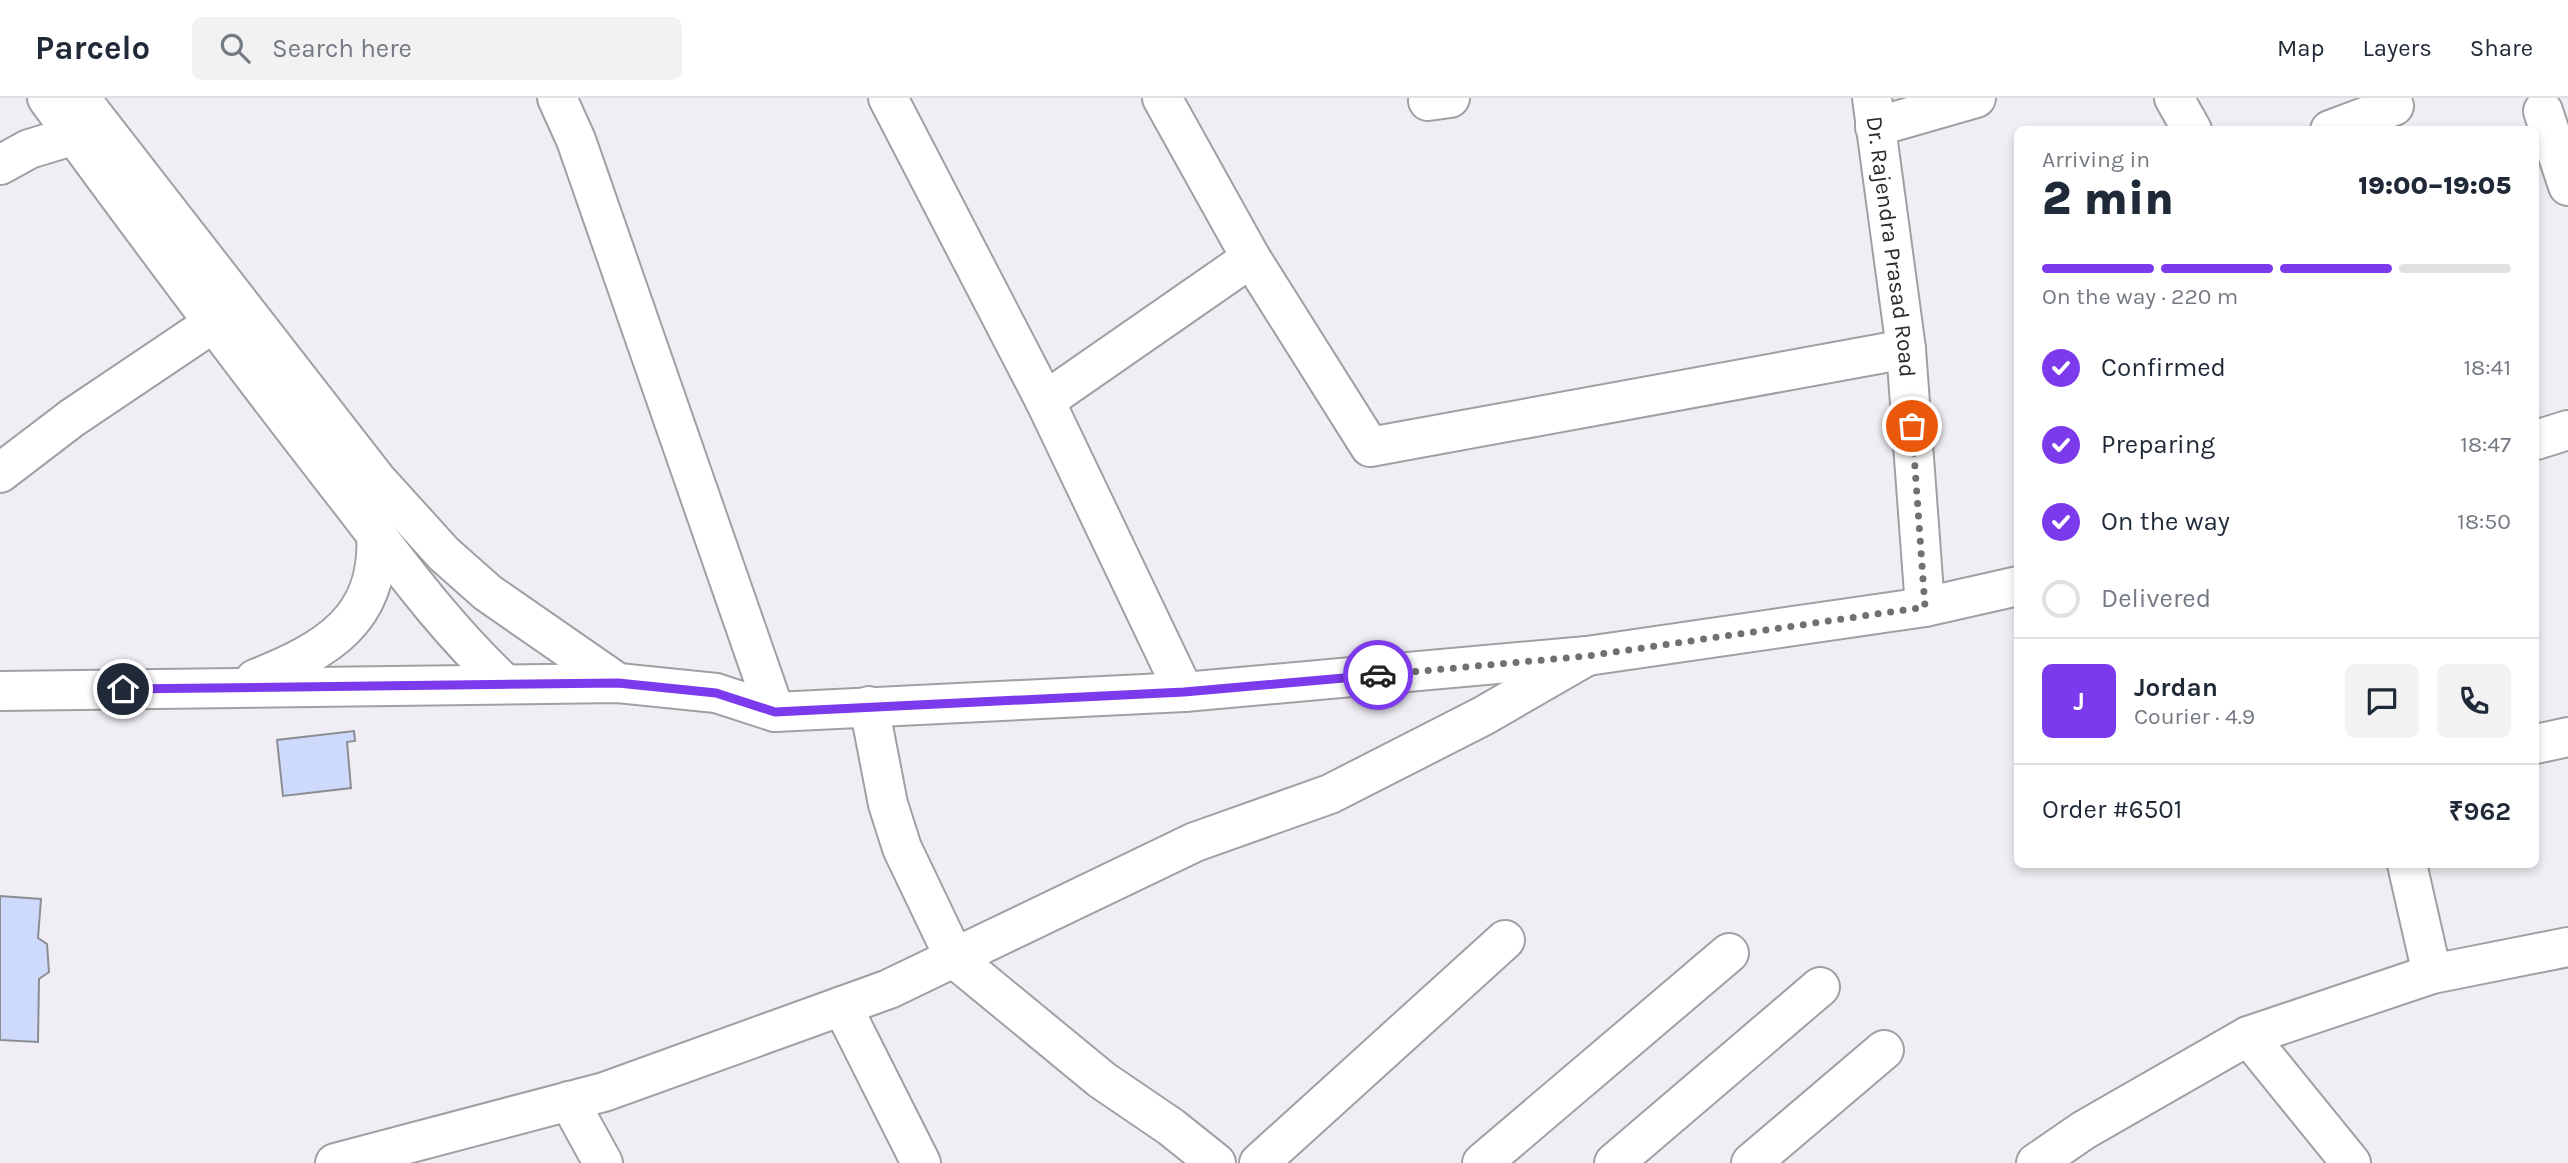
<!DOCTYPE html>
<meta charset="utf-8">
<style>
body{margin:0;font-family:Karla,sans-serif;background:#f2f2f3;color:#1f2937;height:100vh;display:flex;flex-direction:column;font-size:26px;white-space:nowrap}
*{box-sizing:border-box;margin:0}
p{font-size:23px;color:#747a83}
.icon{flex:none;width:38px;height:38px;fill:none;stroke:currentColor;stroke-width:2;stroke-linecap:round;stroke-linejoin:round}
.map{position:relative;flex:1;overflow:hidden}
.details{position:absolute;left:2014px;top:28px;width:525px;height:742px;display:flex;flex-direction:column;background:#fff;border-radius:10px;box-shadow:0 4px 10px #0003}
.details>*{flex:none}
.pin{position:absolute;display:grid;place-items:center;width:60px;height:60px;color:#fff;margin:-30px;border:4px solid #fff;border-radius:50%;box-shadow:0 2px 7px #0007}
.courier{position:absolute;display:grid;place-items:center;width:70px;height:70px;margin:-35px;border:5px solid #7c3aed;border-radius:50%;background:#fff;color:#222;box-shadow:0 2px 9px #0007}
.overview em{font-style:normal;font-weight:800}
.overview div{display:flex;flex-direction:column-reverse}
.overview{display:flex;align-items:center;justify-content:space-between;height:119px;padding:0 28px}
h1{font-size:46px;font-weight:800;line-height:52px}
.bar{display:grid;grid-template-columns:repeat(4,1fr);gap:10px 7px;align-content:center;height:84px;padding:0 28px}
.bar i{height:9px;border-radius:5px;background:#e0e1e3}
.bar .on{background:#7c3aed}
.bar p{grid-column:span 4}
.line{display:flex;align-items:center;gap:18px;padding:0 28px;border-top:2px solid #e0e1e3}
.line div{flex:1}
.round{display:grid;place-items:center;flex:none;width:74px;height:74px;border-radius:10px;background:#f2f2f3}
ol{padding:0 28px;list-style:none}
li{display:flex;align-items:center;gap:21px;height:77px}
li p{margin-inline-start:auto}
li .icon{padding:7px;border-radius:50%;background:#7c3aed;color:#fff;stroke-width:4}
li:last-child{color:#747a83}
li i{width:38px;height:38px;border:4px solid #e0e1e3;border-radius:50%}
header{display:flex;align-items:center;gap:42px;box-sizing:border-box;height:98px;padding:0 35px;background:#fff;border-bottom:2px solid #e0e1e3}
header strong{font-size:33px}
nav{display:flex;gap:38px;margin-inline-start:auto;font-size:24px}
.search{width:490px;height:63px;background:#f2f2f3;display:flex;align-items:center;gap:18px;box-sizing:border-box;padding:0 24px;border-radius:10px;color:#747a83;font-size:26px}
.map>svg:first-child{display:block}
.building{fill:#cedafb;stroke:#8c8d92;stroke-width:2}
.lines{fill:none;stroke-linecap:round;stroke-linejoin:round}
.street-casing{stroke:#a19fa4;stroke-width:42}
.secondary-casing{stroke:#a19fa4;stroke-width:42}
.primary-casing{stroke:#a19fa4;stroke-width:42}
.street{stroke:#fff;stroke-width:38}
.secondary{stroke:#fff;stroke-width:38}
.primary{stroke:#fff;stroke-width:38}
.done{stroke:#706f72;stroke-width:7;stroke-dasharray:0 12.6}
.route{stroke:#7c3aed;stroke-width:9}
.labels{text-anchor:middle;stroke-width:5;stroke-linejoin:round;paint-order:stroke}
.street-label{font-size:23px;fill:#2b2a2c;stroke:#fff}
</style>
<header>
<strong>Parcelo</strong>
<div class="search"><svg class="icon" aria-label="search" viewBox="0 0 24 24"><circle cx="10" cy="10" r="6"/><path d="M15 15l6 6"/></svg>Search here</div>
<nav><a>Map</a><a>Layers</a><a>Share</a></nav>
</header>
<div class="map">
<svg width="2568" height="1065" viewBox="0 0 2568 1065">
<rect width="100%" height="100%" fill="#f0eef4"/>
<g class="building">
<polygon points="354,633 355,643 347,644 351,690 283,698 277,642"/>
<polygon points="0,798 41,801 38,840 47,846 49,874 39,881 38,944 0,942"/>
</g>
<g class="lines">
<g class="street-casing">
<g id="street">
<polyline points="557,0 576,42 775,614"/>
<polyline points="888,0 1045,303 1184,594"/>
<polyline points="2174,0 2192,32"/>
<polyline points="1428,3 1450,0"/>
<polyline points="2543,13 2568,88"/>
<polyline points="1875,29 1976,0"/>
<polyline points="2330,32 2394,8"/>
<polyline points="0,67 29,51 102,29"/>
<polyline points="1251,160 1370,349 1906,251"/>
<polyline points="1045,303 1251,160 1162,0"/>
<polyline points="0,375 72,320 240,207"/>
<polyline points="869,608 888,706 902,750 955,861 1102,982 1171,1029 1216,1065"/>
<polyline points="2536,646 2568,639"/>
<polyline points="842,908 921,1065"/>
<polyline points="2248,938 2351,1065"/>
<polyline points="569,1003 603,1065"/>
<polyline points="335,1065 604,994 889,891 1195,744 1330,696 1483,618 1587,558"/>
<polyline points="1259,1065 1505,842"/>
<polyline points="1482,1065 1729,855"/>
<polyline points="1614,1065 1820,889"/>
<polyline points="1751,1065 1884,952"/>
<polyline points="2036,1065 2084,1032 2248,938 2432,876 2568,849"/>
</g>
</g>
<g class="secondary-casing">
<g id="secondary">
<path d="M47,0C142,130 238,259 337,386C391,455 440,525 504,585"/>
<polyline points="80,0 376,381 444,456 488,495 618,585"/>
<path id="s1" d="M1872,0L1906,251L1925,509"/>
<polyline points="2407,766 2432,876"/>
</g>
</g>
<g class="primary-casing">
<g id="primary">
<polyline points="2536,342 2568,332"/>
<path d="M255,581C326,553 382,521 376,435"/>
<polyline points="0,593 618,585 716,595 775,614 1184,594 1587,558 1925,509 2018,488"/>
</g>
</g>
<use href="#street" class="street"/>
<use href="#secondary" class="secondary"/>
<use href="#primary" class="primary"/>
</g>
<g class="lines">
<polyline class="done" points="1378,577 1587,558 1925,509 1912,328"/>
<polyline class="route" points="123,591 618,585 716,595 775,614 1184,594 1378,577"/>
</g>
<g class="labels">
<g class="street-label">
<text dy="8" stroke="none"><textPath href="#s1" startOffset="150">Dr. Rajendra Prasad Road</textPath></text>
</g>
</g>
</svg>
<div class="pin" style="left:1912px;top:328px;background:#ea580c"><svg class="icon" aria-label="bag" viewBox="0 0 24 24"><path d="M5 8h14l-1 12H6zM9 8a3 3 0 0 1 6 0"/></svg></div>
<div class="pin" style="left:123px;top:591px;background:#1f2937"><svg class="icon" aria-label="home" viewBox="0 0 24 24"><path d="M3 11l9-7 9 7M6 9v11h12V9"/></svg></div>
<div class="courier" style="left:1378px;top:577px"><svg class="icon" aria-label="car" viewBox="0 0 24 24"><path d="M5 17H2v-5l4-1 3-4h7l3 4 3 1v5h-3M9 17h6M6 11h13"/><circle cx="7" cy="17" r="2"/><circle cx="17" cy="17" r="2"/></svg></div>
<section class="details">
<div class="overview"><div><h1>2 min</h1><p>Arriving in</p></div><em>19:00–19:05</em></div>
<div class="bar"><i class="on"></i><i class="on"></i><i class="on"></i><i></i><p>On the way · 220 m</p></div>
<ol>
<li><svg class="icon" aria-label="check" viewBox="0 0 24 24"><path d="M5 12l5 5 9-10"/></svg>Confirmed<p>18:41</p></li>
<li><svg class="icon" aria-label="check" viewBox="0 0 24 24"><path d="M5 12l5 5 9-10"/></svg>Preparing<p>18:47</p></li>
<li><svg class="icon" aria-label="check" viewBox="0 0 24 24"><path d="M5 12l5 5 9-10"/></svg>On the way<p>18:50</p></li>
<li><i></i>Delivered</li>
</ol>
<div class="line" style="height:126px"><b class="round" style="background:#7c3aed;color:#fff">J</b><div><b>Jordan</b><p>Courier · 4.9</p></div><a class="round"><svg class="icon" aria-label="chat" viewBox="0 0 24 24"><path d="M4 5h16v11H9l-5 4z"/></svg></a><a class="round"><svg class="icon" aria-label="phone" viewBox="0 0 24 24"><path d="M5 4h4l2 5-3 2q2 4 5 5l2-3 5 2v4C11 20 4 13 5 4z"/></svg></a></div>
<div class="line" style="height:91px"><div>Order #6501</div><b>₹962</b></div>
</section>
</div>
